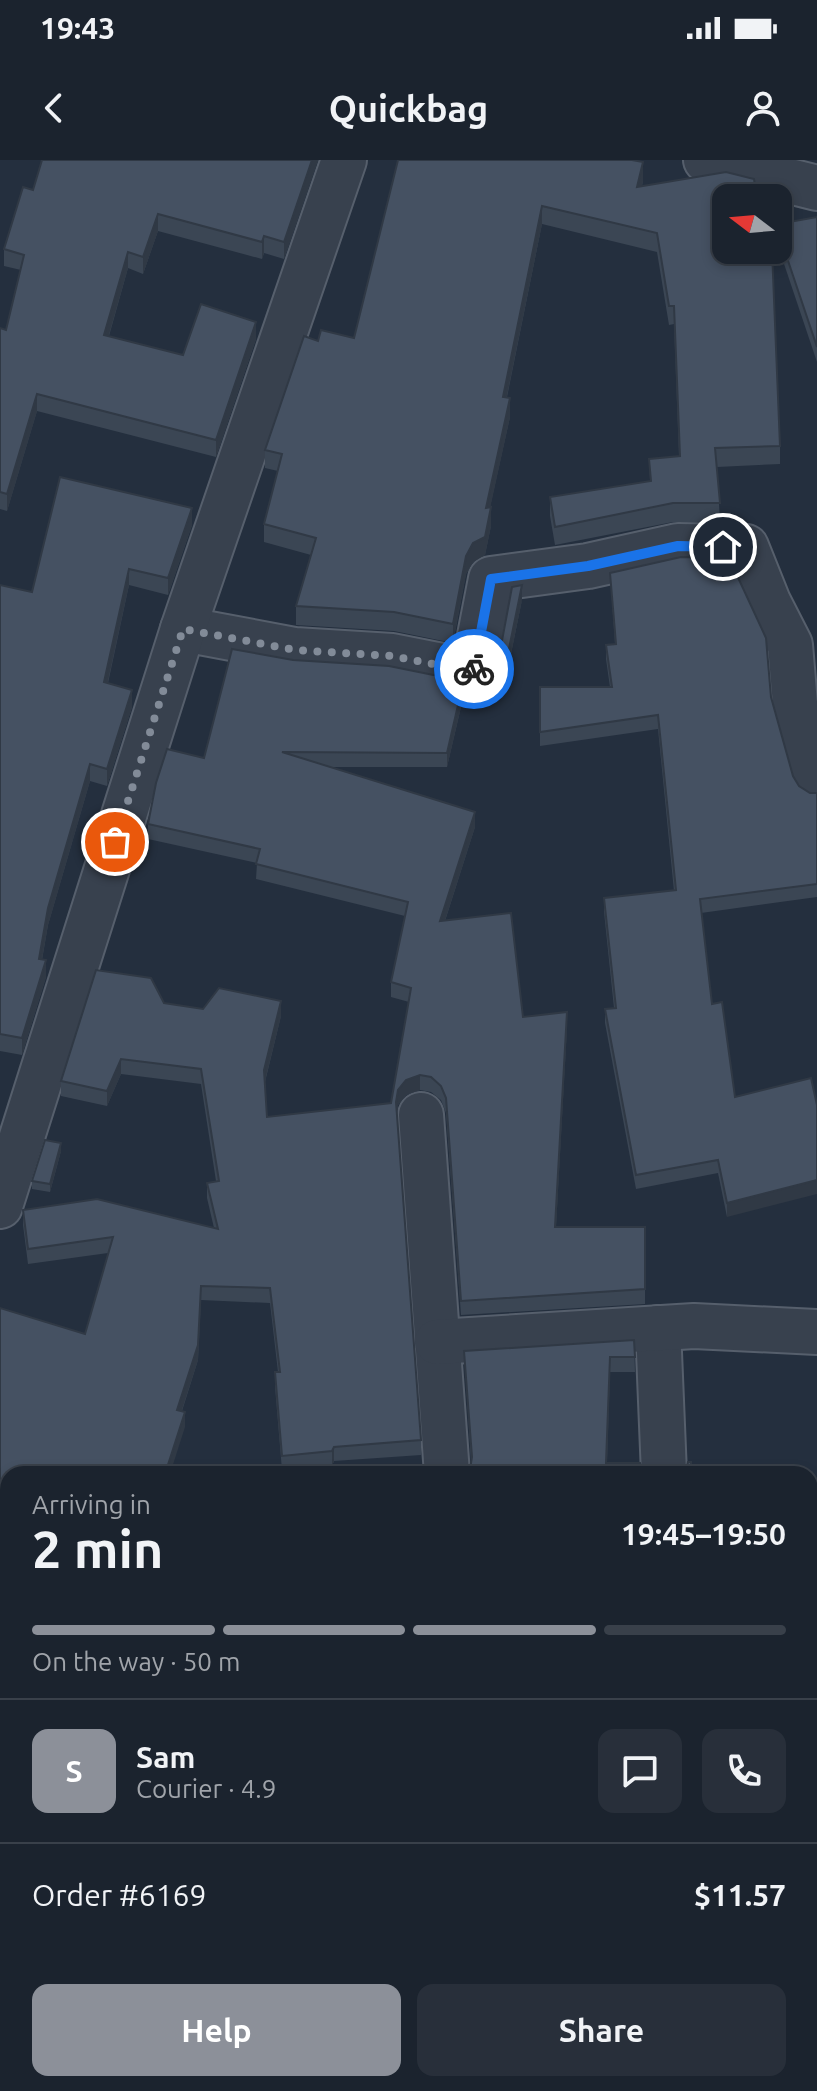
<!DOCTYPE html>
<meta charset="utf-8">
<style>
body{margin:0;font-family:Ubuntu,sans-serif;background:#282f3a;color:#f1f3f6;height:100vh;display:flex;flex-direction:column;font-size:30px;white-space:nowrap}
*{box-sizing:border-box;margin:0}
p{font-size:26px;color:#a0a4aa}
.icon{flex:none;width:44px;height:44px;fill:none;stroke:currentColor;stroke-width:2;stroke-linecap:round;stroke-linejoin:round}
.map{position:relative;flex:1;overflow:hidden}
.side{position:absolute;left:0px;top:1306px;width:818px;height:626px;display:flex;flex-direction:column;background:#1b232e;border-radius:24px 24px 0 0;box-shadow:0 4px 12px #0003,0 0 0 2px #39404a}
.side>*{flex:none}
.needle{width:52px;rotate:286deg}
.buttons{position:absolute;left:712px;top:24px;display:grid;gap:16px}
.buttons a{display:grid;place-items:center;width:80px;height:80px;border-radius:16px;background:#1b232e;box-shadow:0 4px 12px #0003,0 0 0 2px #39404a;font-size:40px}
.pin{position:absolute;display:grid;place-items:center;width:68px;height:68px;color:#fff;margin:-34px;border:4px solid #fff;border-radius:50%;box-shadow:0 2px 8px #0007}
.courier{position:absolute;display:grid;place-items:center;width:80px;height:80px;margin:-40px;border:6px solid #1a73e8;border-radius:50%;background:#fff;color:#222;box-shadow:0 2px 10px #0007}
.headline em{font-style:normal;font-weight:700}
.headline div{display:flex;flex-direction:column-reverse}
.headline{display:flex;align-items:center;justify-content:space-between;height:136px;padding:0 32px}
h1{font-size:52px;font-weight:700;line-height:60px}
.bar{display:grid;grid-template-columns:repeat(4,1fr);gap:12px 8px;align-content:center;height:96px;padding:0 32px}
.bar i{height:10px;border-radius:6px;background:#39404a}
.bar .selected{background:#8c9099}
.bar p{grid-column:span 4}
.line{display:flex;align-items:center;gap:20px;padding:0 32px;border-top:2px solid #39404a}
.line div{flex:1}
.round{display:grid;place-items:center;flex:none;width:84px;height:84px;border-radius:16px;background:#282f3a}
.primary-button{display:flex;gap:16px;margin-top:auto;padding:16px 32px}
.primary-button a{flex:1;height:92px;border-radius:16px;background:#8c9099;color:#fff;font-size:32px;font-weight:700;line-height:92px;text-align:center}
.primary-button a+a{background:#282f3a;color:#f1f3f6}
.status{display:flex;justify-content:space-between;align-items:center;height:56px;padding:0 40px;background:#1b232e;direction:ltr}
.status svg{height:22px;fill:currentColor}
header{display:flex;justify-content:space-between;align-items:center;height:104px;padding:0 32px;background:#1b232e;font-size:36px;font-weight:700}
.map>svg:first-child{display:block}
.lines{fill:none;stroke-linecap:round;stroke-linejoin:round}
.minor-casing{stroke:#565f6c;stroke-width:48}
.minor{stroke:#38414e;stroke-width:44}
.wall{fill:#3b4654}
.shaded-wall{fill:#303945}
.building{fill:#455162;stroke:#303945;stroke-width:2}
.done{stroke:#828b98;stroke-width:8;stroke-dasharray:0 14.4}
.route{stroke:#1a73e8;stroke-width:10}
</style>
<div class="status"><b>19:43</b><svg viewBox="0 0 49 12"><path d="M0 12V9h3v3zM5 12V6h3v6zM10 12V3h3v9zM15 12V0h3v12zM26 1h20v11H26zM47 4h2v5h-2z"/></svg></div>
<header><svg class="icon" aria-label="back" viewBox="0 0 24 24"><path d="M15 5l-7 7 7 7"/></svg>Quickbag<svg class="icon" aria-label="person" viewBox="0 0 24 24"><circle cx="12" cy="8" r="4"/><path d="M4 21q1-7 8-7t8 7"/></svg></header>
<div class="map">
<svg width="817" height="1931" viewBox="0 0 817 1931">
<rect width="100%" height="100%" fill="#242f3e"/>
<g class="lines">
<g class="minor-casing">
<g id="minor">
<polyline points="706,0 817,28"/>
<polyline points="183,469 295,490 392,496 473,512 491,419 588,406 678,386 746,387 768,442 790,485 795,544 817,623"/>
<polyline points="421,955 447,1314"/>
<polyline points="0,1046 183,469 344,0"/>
<polyline points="658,1168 664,1314"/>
<polyline points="437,1182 694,1166 817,1172"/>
<polyline points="0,1413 8,1417"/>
<polyline points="810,1610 817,1609"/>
<polyline points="0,1808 8,1814"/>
<polyline points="184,1924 199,1931"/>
<polyline points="623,1924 653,1931"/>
<polyline points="425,1931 433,1924"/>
<polyline points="718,1931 719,1924"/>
</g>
</g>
<use href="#minor" class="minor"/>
</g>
<g class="wall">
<polygon points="42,0 318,0 284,99 264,93 262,99 158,71 143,114 128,108 109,176 183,195 256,179 216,297 37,251 7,351 0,349 0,168 6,170 21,110 4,106 4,89 33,30"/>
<polygon points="398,0 635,1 643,21 642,26 780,286 780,304 717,307 720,362 673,362 555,385 550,356 550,337 650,321 649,299 679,296 674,164 669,165 657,92 542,64 507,237 510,257 490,347 491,366 485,395 473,402 466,414 453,483 394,471 296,465 296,446 311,395 264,382 264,364 278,311 265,308 265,290 318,181 354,178"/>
<polygon points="817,57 817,202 778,86 778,64"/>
<polygon points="192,365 168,435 129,425 108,523 132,547 107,626 90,621 48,765 42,800 46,817 22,895 0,891 0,425 32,432"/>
<polygon points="610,413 771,537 793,616 799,626 810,633 817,633 817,737 701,753 712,844 735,937 727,1057 718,1013 636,1029 605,863 605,849 614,848 604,752 604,738 674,731 658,569 540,586 540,527 610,527 606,499 606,485 615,484"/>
<polygon points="522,440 503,533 490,530 490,515 498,502"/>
<polygon points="293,500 468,522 468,536 464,548 461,547 447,607 331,607 475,667 445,761 523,857 567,867 556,1067 645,1067 645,1144 461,1155 446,953 441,940 431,932 420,930 406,935 398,945 397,953 421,1280 421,1295 334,1301 332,1306 282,1310 275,1227 275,1212 278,1212 270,1143 201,1140 198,1200 182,1251 185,1267 8,1314 8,1391 0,1388 0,1148 85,1174 108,1093 28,1104 23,1065 23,1050 214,1068 207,1038 207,1023 216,1021 201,924 121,914 107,946 61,936 61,921 164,843 203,849 281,856 265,922 267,957 391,943 409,842 391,837 391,822 405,756 256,719 257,703 148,679 148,664 204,598"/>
<polygon points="61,991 50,1032 32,1029 32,1021"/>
<polygon points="634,1180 635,1212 610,1212 607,1303 470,1309 471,1302 464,1191"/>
<polygon points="810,1411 817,1412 817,1585 810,1585"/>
<polygon points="0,1425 8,1427 8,1615 0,1611"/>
<polygon points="817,1619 815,1708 817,1708 817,1920 812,1920 813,1931 742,1931 742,1924 810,1924 813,1620"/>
<polygon points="0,1702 8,1705 8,1786 4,1783 0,1784"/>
<polygon points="0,1822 8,1824 8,1861 0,1859"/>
<polygon points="25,1924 165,1924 172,1931 47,1931"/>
</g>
<g class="shaded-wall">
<polygon points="312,0 318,0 284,99 284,82"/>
<polygon points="643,2 643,21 637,45 637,27"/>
<polygon points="542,46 542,64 503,255 503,237"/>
<polygon points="158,54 158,71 143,114 143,97"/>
<polygon points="264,76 264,93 262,99 262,82"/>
<polygon points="128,92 128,108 104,192 104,175"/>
<polygon points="256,162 256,179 216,297 216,280"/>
<polygon points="37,234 37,251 7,351 7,334"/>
<polygon points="510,238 510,257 486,367 486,348"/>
<polygon points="491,347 491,366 485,395 473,402 466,414 453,483 453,464 466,396"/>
<polygon points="192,348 192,365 168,435 168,418"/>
<polygon points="129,409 129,425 104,539 104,522"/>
<polygon points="522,425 522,440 503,533 503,518"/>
<polygon points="468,522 468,536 464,548 464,533"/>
<polygon points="132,530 132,547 107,626 107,609"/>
<polygon points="461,532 461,547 447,607 447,593"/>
<polygon points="90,604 90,621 48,765 39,816 39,799 48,748"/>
<polygon points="475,652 475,667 440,776 440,761"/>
<polygon points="46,800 46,817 22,895 22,878"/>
<polygon points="281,841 281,856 264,925 264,910"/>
<polygon points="567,852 567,867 555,1082 555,1067"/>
<polygon points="121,899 121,914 107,946 107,931"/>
<polygon points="420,915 420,930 406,935 398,945 396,957 396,942 398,930 406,920"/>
<polygon points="61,983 61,991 50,1032 50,1024"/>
<polygon points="817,1020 817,1034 727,1057 727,1043"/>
<polygon points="201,1126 198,1200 177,1265 177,1250"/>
<polygon points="185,1252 185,1267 170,1314 165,1314"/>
<polygon points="334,1287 334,1301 332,1306 332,1291"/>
<polygon points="349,1924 354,1924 352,1931 347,1931"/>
</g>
<g class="building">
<polygon points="42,0 312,0 284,82 264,76 262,82 158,54 143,97 128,92 104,175 183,195 201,144 256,162 216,280 37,234 7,334 0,332 0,168 6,170 24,95 4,89 23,27 33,30"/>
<polygon points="398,0 632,0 643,2 637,27 726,12 754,19 757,38 726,38 726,90 772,90 780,286 715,288 720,343 673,343 555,367 550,337 651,321 649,299 680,296 674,146 669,146 657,73 542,46 503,237 510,238 486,348 491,347 485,377 473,383 466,396 453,464 394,452 296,446 316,378 264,364 282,294 265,290 304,176 318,181 321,170 354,178"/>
<polygon points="817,57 817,187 778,71 778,64"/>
<polygon points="60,317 192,348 168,418 129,409 104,522 132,530 107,609 90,604 48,748 39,799 46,800 22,878 0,874 0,425 32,432"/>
<polygon points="681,397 729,398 766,478 771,537 793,616 799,626 810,633 817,633 817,724 700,739 712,844 722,842 735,937 811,918 817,945 817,1020 727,1043 718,1000 636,1015 605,849 616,848 604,738 676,730 658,555 540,572 540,527 612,527 606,485 616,484 610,413"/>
<polygon points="522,425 503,518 490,515 498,502 512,427"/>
<polygon points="232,489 293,500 389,506 468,522 464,533 461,532 447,593 282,592 475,652 440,761 511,753 523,857 567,852 555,1067 645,1067 645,1129 461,1141 446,938 441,926 431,917 420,915 406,920 398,930 396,942 421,1280 334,1287 332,1291 282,1296 275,1212 280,1212 270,1128 201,1126 198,1185 177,1250 185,1252 165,1314 8,1314 8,1376 0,1374 0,1148 85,1174 113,1077 28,1089 23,1050 97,1039 218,1069 207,1023 219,1021 201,909 121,899 107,931 61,921 96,810 151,818 164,843 203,849 219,828 281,841 264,910 267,957 391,943 411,828 391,822 408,742 256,704 260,689 148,664 156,623 167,589 204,598"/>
<polygon points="45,980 61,983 50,1024 32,1021"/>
<polygon points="634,1180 635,1197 610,1197 606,1303 640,1303 644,1314 466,1314 470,1309 472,1297 464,1191"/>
<polygon points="688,1302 691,1302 691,1314 683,1314 686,1311"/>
<polygon points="810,1411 817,1412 817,1571 810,1570"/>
<polygon points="0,1425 8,1427 8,1600 0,1596"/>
<polygon points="817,1619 814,1708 817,1708 817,1905 811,1905 813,1931 748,1931 744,1924 810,1924 810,1620"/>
<polygon points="0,1702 8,1705 8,1771 4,1769 0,1769"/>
<polygon points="0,1822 8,1824 8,1847 0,1844"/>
<polygon points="72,1924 165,1924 172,1931 94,1931"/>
<polygon points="222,1924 349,1924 347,1931 218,1931 221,1927"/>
</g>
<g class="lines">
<polyline class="done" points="115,682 183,469 295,490 392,496 473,512 474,509"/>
<polyline class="route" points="474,509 491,419 588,406 678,386 723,387"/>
</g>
</svg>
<div class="buttons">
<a><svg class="needle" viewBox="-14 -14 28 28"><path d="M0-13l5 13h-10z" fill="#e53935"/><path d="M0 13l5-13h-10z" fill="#a0a4aa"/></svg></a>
</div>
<div class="pin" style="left:115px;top:682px;background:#ea580c"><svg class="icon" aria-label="bag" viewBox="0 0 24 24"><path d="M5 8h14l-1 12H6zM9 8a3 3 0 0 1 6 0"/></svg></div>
<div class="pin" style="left:723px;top:387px;background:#1f2937"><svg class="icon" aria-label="home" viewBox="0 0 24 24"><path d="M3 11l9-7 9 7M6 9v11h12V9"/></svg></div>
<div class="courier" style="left:474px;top:509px"><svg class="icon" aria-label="bike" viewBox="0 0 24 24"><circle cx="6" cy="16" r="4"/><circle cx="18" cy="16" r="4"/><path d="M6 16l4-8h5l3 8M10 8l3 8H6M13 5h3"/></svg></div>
<section class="side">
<div class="headline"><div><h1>2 min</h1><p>Arriving in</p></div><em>19:45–19:50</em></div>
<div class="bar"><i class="selected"></i><i class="selected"></i><i class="selected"></i><i></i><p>On the way · 50 m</p></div>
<div class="line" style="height:144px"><b class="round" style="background:#8c9099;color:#fff">S</b><div><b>Sam</b><p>Courier · 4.9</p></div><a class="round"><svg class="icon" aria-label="chat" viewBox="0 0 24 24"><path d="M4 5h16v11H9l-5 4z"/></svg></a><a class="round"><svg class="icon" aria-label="phone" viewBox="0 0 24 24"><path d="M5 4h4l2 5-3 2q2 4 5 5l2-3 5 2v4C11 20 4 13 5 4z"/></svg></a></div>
<div class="line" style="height:104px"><div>Order #6169</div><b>$11.57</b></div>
<div class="primary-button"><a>Help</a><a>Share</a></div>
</section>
</div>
